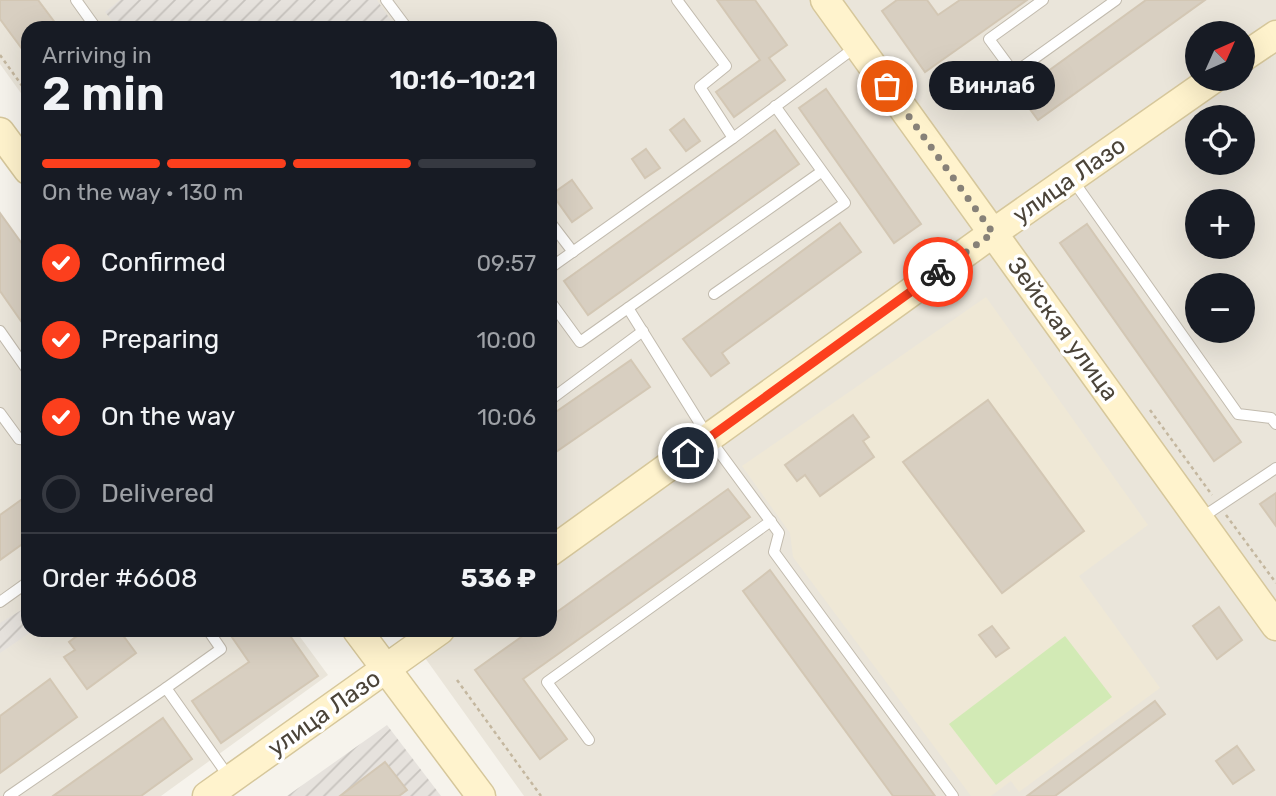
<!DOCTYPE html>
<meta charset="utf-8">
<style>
body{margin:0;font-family:Rubik,sans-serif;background:#20242c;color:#f1f3f6;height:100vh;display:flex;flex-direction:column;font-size:26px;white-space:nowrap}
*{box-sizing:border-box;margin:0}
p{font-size:23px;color:#9ea1a6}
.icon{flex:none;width:38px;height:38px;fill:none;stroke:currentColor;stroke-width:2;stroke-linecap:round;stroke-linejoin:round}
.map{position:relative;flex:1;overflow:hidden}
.panel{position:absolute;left:21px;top:21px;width:536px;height:616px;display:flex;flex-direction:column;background:#171b24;border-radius:21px;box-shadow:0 7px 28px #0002}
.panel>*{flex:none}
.needle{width:46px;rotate:45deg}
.buttons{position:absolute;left:1185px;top:21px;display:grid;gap:14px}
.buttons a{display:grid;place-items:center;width:70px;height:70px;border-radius:50%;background:#171b24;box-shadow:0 7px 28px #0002;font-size:35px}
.pin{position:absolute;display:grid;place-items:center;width:60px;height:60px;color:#fff;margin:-30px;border:4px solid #fff;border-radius:50%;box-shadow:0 2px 7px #0007}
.courier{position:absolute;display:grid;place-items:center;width:70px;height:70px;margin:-35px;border:5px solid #fc3f1d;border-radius:50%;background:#fff;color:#222;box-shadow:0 2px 9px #0007}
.bubble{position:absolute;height:49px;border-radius:24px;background:#171b24;box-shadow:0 7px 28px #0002;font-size:23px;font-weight:600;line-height:49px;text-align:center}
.summary em{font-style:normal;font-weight:600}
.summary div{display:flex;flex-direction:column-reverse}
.summary{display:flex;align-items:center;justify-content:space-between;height:119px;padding:0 21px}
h1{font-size:46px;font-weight:600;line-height:52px}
.bar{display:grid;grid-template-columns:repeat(4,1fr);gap:10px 7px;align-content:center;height:84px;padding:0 21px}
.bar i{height:9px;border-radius:5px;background:#363941}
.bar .on{background:#fc3f1d}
.bar p{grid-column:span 4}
.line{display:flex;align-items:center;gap:18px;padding:0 21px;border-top:2px solid #363941}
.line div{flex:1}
ol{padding:0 21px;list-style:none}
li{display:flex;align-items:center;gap:21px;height:77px}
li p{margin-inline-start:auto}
li .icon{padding:7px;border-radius:50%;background:#fc3f1d;color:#fff;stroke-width:4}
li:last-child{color:#9ea1a6}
li i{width:38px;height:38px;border:4px solid #363941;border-radius:50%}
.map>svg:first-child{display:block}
.residential{fill:#eae5da;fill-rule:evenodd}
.industrial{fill:url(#industrial-furrows)}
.education{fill:#efe8d6}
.park{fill:#d2eab5}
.building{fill:#d8cfc1;stroke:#d3c7b4;stroke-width:2}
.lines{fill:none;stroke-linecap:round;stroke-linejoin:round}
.lane-casing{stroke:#c2bbae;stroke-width:12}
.secondary-casing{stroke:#d6c79b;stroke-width:31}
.path{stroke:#c4b79f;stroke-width:2.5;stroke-dasharray:3.5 3.5;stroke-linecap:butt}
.lane{stroke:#fff;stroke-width:10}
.secondary{stroke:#fff3cd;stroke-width:28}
.done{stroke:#878178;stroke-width:7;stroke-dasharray:0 12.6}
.route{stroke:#fc3f1d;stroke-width:9}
.labels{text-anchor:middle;stroke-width:7;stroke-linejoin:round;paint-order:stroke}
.street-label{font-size:24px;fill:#4b4439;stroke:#fff}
</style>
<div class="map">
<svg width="1276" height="796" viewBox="0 0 1276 796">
<defs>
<pattern id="industrial-furrows" width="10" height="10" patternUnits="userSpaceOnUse" patternTransform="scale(1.75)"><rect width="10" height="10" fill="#e6e2dd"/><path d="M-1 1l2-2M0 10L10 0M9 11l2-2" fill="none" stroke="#c7c3be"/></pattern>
</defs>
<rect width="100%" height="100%" fill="#f6f3ec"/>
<g class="residential">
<path d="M0,0H1276V796H524L405,630H550V28H28V103L0,64ZM1197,33H1242V79H1197ZM1197,117H1242V163H1197ZM1197,201H1242V247H1197ZM1197,285H1242V331H1197Z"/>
<polygon points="0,215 28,254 28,630 295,630 328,675 161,796 0,796"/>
</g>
<g class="industrial">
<polygon points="120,0 377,0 396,28 118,28 105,12"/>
<polygon points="28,606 28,630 34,630 0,653 0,623"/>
<polygon points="387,725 441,796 287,796"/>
</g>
<polygon class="education" points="986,297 1148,525 1079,576 1160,688 1019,792 1011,781 991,796 971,796 793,557 790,533 742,466"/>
<polygon class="park" points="1065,636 1112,697 996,785 949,724"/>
<g class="building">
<polygon points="0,0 38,0 59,28 28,28 28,57 0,19"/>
<polygon points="717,0 755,0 787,45 769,58 785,80 734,117 716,92 760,60"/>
<polygon points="897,0 927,0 938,15 960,0 1027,0 925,72 882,11"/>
<polygon points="1146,0 1205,0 1038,120 1018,93"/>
<polygon points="826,89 921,224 894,243 799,108"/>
<polygon points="684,119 700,141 686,151 670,130"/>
<polygon points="775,130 799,164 588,315 564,281"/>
<polygon points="646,149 660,168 645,178 632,159"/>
<polygon points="572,180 592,208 572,222 552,194"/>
<polygon points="0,213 28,252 28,331 0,291"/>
<polygon points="840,223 861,252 722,353 729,363 711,376 683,339"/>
<polygon points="1087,224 1241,442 1214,461 1060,243"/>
<polygon points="631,360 650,387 550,456 550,416"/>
<polygon points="988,400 1084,531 1002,593 903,462"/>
<polygon points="853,415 869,437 863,441 874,457 820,496 805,475 797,481 785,465"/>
<polygon points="728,489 750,517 523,679 567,739 540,759 475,670 531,630 550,630 550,617"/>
<polygon points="1276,493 1276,526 1260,504"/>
<polygon points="28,495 28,540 0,560 0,515"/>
<polygon points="770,570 935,796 893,796 743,591"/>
<polygon points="1219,607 1242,640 1217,659 1193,626"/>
<polygon points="992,626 1009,648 996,657 979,635"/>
<polygon points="85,630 119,630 136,653 87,689 64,657 75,650 69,642"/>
<polygon points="227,630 286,630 318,676 221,743 192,701 249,662"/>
<polygon points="50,679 77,717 0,773 0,716"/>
<polygon points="1155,701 1165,714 1055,796 1027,796"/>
<polygon points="163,718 192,759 141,796 53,796"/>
<polygon points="1237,746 1254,770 1233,784 1216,761"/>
<polygon points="385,762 407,790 399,796 340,796"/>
</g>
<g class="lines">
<g class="lane-casing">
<g id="lane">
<polyline points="76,0 96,28"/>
<polyline points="386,0 407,28"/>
<polyline points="677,0 726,66 700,87 733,138 857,46"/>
<polyline points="1043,0 989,39 1014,73 1116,0"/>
<polyline points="1072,179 1238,414 1271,418 1276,424"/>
<polyline points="550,222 573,252"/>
<polyline points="550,268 733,138"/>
<polyline points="714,294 845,203 775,106"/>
<polyline points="550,301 580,342 628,308 709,438 779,533 774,552 953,796"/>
<polyline points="628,308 821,172"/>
<polyline points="0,331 28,371"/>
<polyline points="550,400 643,331"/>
<polyline points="0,413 19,439 28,440"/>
<polyline points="1201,518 1276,468"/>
<polyline points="0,602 28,582"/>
<polyline points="166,688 221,649 208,630"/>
<polyline points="589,740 547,682 771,521"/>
<polyline points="9,796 166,688 229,777"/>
</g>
</g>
<g class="secondary-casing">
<g id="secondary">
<polyline points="825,0 1276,626"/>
<polyline points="1242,58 1276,35"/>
<polyline points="0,132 28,170"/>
<polyline points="550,552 993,233 1213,79"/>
<polyline points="357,630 481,796"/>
<polyline points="207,796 440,630"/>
</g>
</g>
<g class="path">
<polyline points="0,55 28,94"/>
<polyline points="1150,410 1212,495"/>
<polyline points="1226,515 1276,583"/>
<polyline points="457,680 541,796"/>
</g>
<use href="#lane" class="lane"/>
<use href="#secondary" class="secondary"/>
</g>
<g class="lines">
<polyline class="done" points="887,86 993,233 938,272"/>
<polyline class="route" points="688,453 938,272"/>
</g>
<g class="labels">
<g class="street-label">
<text transform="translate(1069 180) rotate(-35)" y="8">улица Лазо</text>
<text transform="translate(1063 329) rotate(54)" y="8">Зейская улица</text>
<text transform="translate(324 713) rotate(-35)" y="8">улица Лазо</text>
</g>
</g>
</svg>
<div class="buttons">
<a><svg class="needle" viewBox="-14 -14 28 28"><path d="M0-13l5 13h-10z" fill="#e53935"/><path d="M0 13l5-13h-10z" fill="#9ea1a6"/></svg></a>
<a><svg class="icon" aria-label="locate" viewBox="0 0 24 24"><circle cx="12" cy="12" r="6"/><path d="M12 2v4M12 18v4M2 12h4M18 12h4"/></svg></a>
<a>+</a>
<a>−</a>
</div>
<div class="pin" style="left:887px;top:86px;background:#ea580c"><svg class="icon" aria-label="bag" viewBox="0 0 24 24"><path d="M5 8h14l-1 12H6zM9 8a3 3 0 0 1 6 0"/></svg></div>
<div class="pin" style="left:688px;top:453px;background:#1f2937"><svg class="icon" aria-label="home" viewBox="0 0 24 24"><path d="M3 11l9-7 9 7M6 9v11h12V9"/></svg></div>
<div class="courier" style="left:938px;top:272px"><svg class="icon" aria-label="bike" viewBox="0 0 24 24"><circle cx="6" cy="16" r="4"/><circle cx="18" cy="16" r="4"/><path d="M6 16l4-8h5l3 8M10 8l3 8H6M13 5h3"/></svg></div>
<div class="bubble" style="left:929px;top:61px;width:126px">Винлаб</div>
<section class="panel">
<div class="summary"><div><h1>2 min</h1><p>Arriving in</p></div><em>10:16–10:21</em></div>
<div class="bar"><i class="on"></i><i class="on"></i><i class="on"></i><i></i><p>On the way · 130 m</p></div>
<ol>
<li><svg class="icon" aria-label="check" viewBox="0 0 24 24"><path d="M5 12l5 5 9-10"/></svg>Confirmed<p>09:57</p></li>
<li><svg class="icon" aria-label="check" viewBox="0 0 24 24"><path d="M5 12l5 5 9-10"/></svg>Preparing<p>10:00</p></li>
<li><svg class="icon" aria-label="check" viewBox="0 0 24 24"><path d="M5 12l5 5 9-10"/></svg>On the way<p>10:06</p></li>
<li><i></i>Delivered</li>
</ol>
<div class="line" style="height:91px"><div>Order #6608</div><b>536 ₽</b></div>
</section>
</div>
